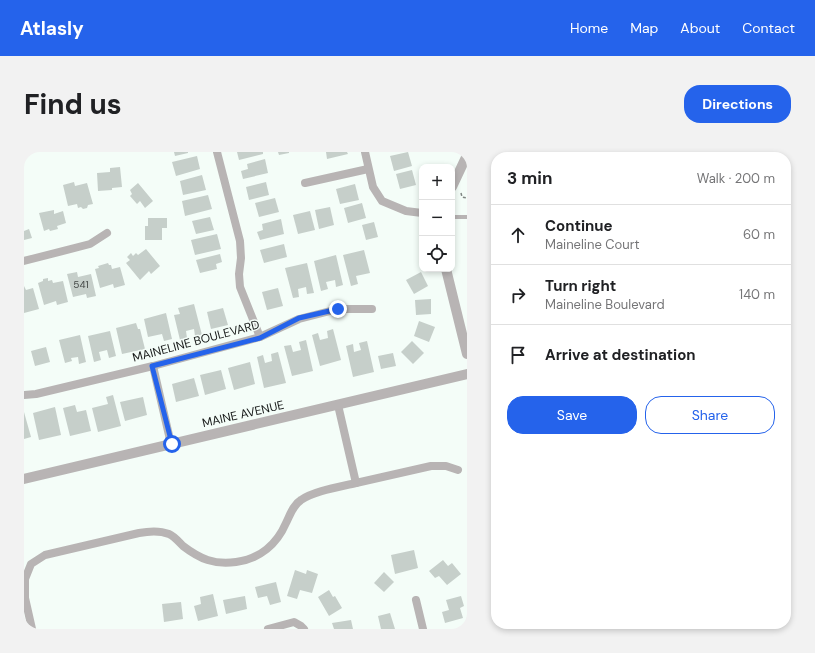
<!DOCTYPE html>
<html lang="en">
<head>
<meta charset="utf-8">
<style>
	body { margin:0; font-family:"DM Sans",sans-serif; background:#f2f2f2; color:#202124 }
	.controls { position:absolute; right:12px; top:12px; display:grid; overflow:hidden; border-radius:8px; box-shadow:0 2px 6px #0003 }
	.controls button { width:36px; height:36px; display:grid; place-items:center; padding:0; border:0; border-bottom:1px solid #e0e0e0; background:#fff; color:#202124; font:20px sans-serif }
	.stop { position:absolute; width:12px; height:12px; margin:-9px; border:3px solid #2563eb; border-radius:50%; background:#fff }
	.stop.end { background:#2563eb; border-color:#fff; box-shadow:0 1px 4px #0008 }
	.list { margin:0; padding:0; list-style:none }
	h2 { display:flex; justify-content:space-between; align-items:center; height:52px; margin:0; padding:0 16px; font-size:17px }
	h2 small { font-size:13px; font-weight:400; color:#757577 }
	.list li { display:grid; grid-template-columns:26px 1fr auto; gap:12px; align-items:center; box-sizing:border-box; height:60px; padding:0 16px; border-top:1px solid #e0e0e0 }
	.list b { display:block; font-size:15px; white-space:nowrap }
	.list p { margin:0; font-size:13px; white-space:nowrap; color:#757577 }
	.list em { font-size:13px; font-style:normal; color:#757577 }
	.actions { display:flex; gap:8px; padding:12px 16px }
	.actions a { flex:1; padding:9px 0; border:1px solid #2563eb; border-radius:16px; text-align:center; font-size:14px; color:#2563eb }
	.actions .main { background:#2563eb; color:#fff }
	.icon { flex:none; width:22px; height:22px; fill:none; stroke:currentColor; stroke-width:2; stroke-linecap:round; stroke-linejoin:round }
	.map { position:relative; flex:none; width:443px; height:477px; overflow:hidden; border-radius:16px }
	header { display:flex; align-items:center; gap:24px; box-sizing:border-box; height:56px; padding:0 20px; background:#2563eb; color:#fff }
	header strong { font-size:19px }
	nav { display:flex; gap:22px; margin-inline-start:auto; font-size:14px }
	.intro { display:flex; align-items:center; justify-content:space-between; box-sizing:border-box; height:96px; padding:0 24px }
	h1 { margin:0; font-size:28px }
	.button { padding:10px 18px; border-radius:16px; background:#2563eb; color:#fff; font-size:14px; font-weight:700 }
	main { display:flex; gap:24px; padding:0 24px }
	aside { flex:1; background:#fff; border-radius:16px; box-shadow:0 2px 6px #0003 }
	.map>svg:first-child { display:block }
</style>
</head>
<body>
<header>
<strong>Atlasly</strong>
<nav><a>Home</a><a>Map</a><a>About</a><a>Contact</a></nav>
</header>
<div class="intro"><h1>Find us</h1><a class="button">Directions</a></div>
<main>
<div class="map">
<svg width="443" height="477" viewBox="0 0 443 477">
	<rect width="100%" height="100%" fill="#f4fdf8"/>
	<g fill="#c6cfca">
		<polygon points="150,0 164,0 164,1 151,4"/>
		<polygon points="213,0 239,0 239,2 215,8"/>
		<polygon points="254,0 265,0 265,1 255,3"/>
		<polygon points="302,0 323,0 324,2 303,7"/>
		<polygon points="384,0 388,14 370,19 366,4"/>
		<polygon points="173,4 176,17 152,24 148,10"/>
		<polygon points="241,7 244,21 219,27 217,19 224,17 223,12"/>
		<polygon points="96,15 98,35 88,36 88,38 74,39 73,21 86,20 86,16"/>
		<polygon points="388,18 392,33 376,37 372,22"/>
		<polygon points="178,23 182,38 159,43 156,29"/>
		<polygon points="50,30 51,34 63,31 69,52 64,53 63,56 59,57 57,55 54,56 53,52 44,54 39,33"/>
		<polygon points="242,30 245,43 225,48 222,35"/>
		<polygon points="114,31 129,49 121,56 116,49 113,52 106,44 108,42 106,38"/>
		<polygon points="331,32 335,48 316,52 312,37"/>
		<polygon points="184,43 188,57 161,64 158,49"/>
		<polygon points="251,46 255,60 235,65 231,51"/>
		<polygon points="338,51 342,66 324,71 320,56"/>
		<polygon points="306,55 310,73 295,77 291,58"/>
		<polygon points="30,58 30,62 39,59 42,71 33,74 34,77 26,79 25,77 20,79 15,61"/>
		<polygon points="286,59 291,78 274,82 269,63"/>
		<polygon points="186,65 190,78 172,82 168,69"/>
		<polygon points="124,66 143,66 143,76 138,76 138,88 121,88 121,74 124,74"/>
		<polygon points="257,67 260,82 236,88 233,80 239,78 238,72"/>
		<polygon points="350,70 354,85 342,88 338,73"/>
		<polygon points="5,77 8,86 0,88 0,79"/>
		<polygon points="193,82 197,97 171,103 167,88"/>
		<polygon points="260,92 263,105 240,111 236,98"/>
		<polygon points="122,97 136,114 127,122 125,119 116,128 102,111 106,108 103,105 107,101 109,104 112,101 114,103"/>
		<polygon points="340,98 346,121 332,124 334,132 327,134 319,103"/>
		<polygon points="196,102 198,110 192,112 193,117 176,121 172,108"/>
		<polygon points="312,103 319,133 312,135 311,128 302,130 304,137 297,139 290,109"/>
		<polygon points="84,111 85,113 87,113 88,117 96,115 101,133 90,136 89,132 76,136 71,117 75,116 74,114"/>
		<polygon points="283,111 290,141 283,142 282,135 274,137 275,145 269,146 261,116"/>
		<polygon points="53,120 54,125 67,122 72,144 63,146 62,142 49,145 43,122"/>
		<polygon points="397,120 404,134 390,142 382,128"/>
		<polygon points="24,126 24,129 28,128 29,131 39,129 44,150 33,153 32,149 20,153 14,131 19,129 19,127"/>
		<polygon points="0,134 2,138 9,136 15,157 0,161"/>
		<polygon points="254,136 259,154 243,158 238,140"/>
		<polygon points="407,147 407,162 392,163 391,148"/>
		<polygon points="170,152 178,183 171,184 170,177 162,179 163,186 156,188 150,163 156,162 154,156"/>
		<polygon points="199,156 204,173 187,177 183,160"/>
		<polygon points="142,161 148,187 140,189 138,182 124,185 120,167"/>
		<polygon points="395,169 411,175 405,190 390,184"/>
		<polygon points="112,171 114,177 116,177 121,197 98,202 92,176"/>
		<polygon points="309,177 317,208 296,214 288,183 294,181 296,188 304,186 303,179"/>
		<polygon points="86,179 92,204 85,206 83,198 75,200 77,208 70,210 64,184"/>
		<polygon points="56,183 62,210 55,212 54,205 47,206 48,209 41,211 35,188"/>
		<polygon points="282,188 289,219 268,224 260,194 267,193 269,200 277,198 275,190"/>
		<polygon points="343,189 350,220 329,225 322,194 329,192 330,200 337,198 335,191"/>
		<polygon points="388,189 400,201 389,212 377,200"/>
		<polygon points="22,195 26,210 11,214 7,199"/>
		<polygon points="254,200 262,231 240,236 233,205 239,203 241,211 248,209 247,202"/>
		<polygon points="369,201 372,214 357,217 354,204"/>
		<polygon points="226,210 231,232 210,238 204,216"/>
		<polygon points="197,218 202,237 181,243 176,223"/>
		<polygon points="170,226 175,244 152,250 148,232"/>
		<polygon points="89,243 97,274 74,280 68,256 84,252 82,245"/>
		<polygon points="119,245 123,263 101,269 96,250"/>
		<polygon points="51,253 53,260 62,258 67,279 46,284 39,256"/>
		<polygon points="31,255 37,283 15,288 9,261"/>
		<polygon points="0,260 7,285 0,287"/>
		<polygon points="390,398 394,416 371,422 367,403"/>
		<polygon points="419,408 424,414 428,411 437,422 423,433 415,424 411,426 405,419"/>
		<polygon points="271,418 282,422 283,418 294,422 288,441 276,438 273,447 263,444"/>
		<polygon points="360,420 370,430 360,440 350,431"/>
		<polygon points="252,430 257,450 246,453 243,444 234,446 231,435"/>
		<polygon points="305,438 309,445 311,444 318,456 305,464 294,445"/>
		<polygon points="189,442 194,464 174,469 170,454 177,452 176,445"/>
		<polygon points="221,444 223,457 202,462 199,448"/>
		<polygon points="437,444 440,454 436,456 439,466 421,471 418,460 425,458 422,448"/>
		<polygon points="157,450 159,467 140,470 138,452"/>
		<polygon points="366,461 371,477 357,477 354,464"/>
		<polygon points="327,468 329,477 310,477 308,471"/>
		<polygon points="443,474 443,477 432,477"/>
	</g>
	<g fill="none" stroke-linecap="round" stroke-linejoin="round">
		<polyline stroke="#7f8582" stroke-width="1.5" stroke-dasharray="3 2" stroke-linecap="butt" points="437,41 438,45 443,46"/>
		<polyline stroke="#b8b4b4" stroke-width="4" points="428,65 443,65"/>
		<g stroke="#b8b4b4" stroke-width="8">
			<polyline points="193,0 216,89 217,106 215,122 216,135 236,185"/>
			<polyline points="341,0 349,35 358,49 382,59 398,61"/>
			<polyline points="281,31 344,17"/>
			<polyline points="0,109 66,92 83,81"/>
			<polyline points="129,214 147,292"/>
			<polyline points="0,243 12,242 129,214 236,185 275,167 314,157 348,157"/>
			<polyline points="314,253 332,331 407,314 422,314 434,318"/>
			<polyline points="392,448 399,477"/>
			<path d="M8,477L1,446V427L7,412L21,403L115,381C125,379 135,378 145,382C150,384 155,390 159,394C176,407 190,413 212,410C236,407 253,392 262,371C266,363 269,353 277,348C290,339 315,335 332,331"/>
			<polyline points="244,477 270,470 277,474 280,477"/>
		</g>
		<g stroke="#b8b4b4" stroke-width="10">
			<polyline points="428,35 443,3"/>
			<polyline points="422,117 443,202"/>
			<polyline points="0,327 443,222"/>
		</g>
	</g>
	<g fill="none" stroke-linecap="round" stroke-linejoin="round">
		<polyline stroke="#2563eb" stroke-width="5" points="148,292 128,214 236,186 275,166 314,157"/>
	</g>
	<g text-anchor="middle" stroke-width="3" stroke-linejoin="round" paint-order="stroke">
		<g font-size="10" fill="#424644">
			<text x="57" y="136">541</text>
		</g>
		<g font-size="12" fill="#161918" stroke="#f4fdf8">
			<text transform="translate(172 189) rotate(-15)" y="4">MAINELINE BOULEVARD</text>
			<text transform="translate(219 262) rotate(-13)" y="4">MAINE AVENUE</text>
		</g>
	</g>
</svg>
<div class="controls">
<button>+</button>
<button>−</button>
<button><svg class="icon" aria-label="locate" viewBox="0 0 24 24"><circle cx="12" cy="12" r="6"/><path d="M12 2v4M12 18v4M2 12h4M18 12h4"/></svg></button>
</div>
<div class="stop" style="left:148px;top:292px"></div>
<div class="stop end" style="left:314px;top:157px"></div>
</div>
<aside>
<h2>3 min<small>Walk · 200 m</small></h2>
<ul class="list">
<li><svg class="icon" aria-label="ahead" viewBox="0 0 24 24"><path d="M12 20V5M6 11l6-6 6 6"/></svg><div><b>Continue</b><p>Maineline Court</p></div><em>60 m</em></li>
<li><svg class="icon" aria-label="right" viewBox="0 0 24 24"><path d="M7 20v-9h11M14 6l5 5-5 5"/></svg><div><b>Turn right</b><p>Maineline Boulevard</p></div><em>140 m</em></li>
<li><svg class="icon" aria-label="arrive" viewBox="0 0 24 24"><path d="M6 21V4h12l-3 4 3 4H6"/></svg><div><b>Arrive at destination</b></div></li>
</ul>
<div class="actions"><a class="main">Save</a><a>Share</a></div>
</aside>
</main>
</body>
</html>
